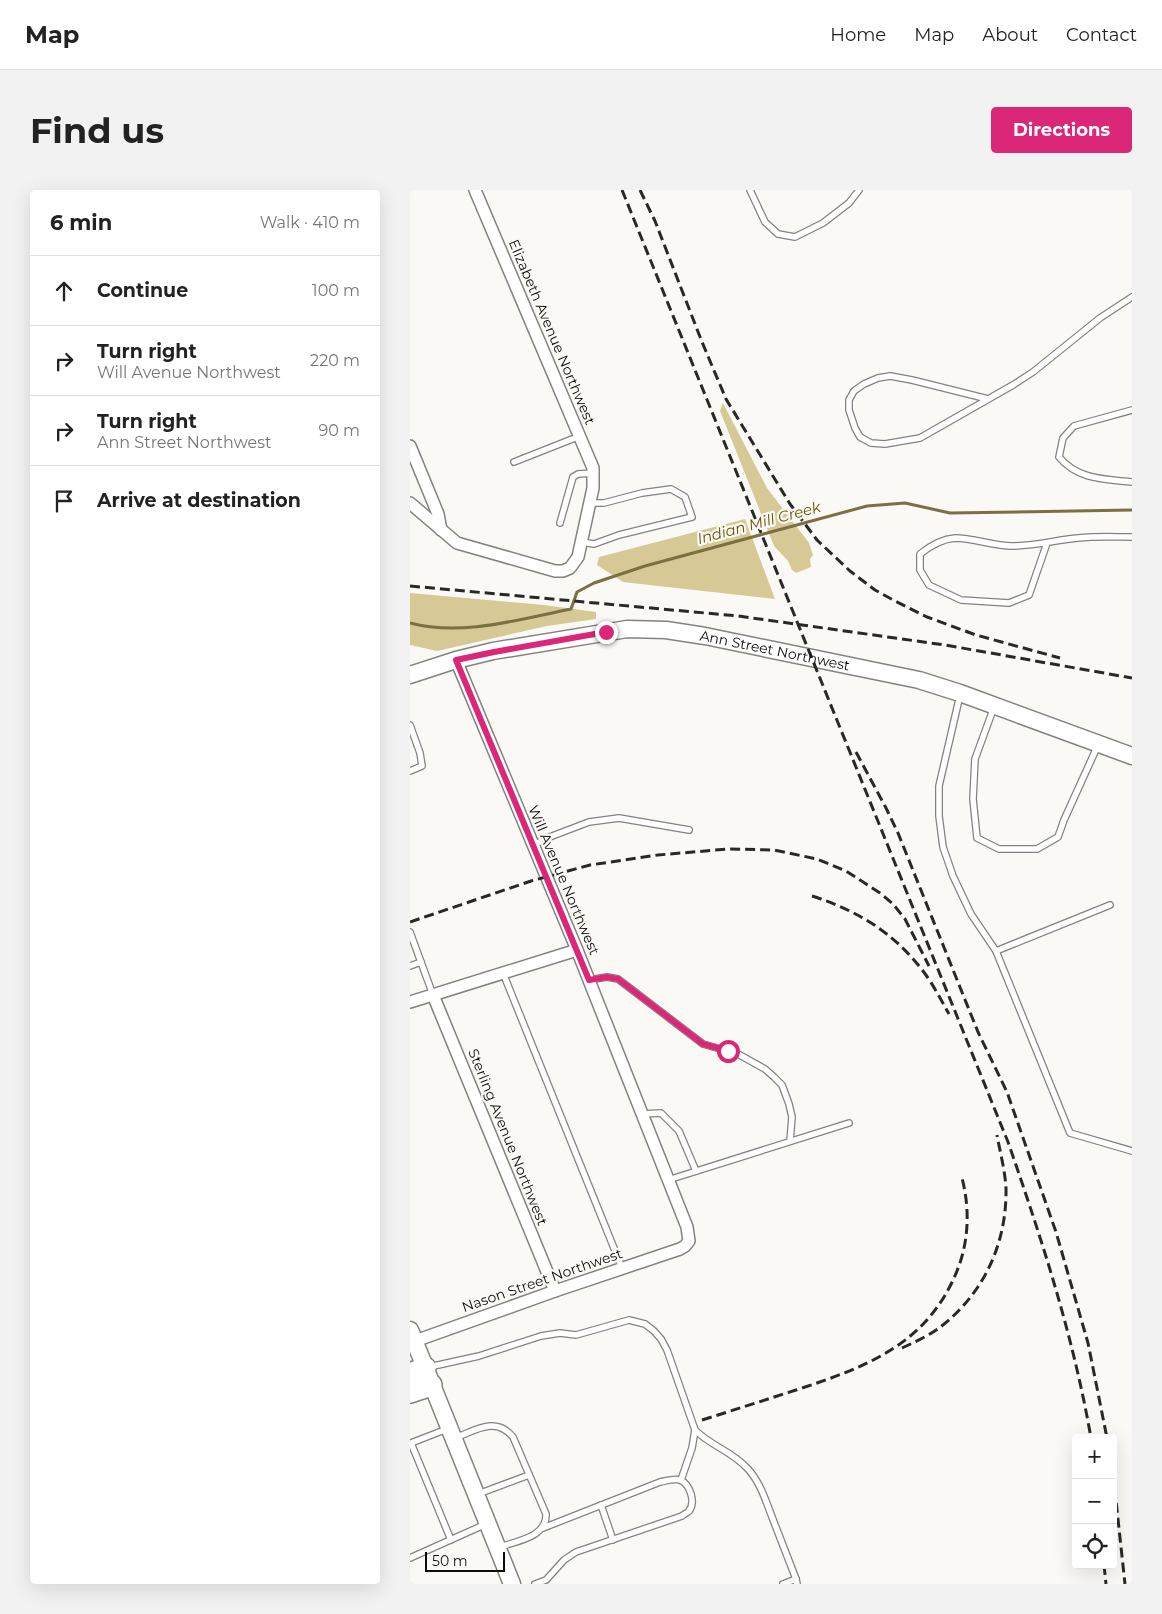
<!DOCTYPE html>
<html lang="en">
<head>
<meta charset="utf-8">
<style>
	body { margin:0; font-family:Montserrat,sans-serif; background:#f2f2f2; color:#222 }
	.controls { position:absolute; right:15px; bottom:15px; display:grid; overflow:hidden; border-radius:5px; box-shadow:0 5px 20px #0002 }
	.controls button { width:45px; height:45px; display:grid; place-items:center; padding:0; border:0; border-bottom:1px solid #e0e0e0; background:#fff; color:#222; font:25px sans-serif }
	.scale { position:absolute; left:15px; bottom:12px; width:80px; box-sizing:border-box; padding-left:5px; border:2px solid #0c0c0b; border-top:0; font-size:14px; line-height:18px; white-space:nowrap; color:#0c0c0b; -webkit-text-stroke:4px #faf9f5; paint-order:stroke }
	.stop { position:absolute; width:15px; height:15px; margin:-11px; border:4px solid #db2777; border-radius:50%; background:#fff }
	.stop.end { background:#db2777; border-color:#fff; box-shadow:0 1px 5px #0008 }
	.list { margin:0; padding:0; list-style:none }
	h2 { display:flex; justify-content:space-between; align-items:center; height:65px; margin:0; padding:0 20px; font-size:21px }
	h2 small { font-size:16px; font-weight:400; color:#767676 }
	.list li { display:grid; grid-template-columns:32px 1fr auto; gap:15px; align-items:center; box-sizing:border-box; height:70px; padding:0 20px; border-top:1px solid #e0e0e0 }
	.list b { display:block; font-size:19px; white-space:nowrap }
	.list p { margin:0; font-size:16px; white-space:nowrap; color:#767676 }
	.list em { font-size:16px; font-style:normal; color:#767676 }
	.icon { flex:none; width:28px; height:28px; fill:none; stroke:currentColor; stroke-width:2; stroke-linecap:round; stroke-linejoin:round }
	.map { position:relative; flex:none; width:722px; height:1394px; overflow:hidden; border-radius:5px }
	header { display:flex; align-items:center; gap:30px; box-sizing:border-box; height:70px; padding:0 25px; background:#fff; border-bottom:1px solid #e0e0e0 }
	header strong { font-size:24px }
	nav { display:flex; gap:28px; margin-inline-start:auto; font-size:18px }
	.intro { display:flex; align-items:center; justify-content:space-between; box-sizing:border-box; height:120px; padding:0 30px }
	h1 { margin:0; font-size:35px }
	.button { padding:12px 22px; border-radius:5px; background:#db2777; color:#fff; font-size:18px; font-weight:700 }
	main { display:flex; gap:30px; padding:0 30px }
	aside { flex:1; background:#fff; border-radius:5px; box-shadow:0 5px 20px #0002 }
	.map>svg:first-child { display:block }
</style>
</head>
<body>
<header>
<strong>Map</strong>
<nav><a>Home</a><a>Map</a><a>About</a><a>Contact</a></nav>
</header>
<div class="intro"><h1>Find us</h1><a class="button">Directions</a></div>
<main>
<aside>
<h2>6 min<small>Walk · 410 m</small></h2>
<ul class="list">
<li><svg class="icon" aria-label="ahead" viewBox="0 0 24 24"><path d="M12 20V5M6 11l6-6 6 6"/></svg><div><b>Continue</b></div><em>100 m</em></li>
<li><svg class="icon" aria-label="right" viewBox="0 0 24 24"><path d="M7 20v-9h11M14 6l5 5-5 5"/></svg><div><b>Turn right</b><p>Will Avenue Northwest</p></div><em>220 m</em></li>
<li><svg class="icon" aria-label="right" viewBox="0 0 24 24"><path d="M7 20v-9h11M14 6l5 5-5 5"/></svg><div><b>Turn right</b><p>Ann Street Northwest</p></div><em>90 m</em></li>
<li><svg class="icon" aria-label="arrive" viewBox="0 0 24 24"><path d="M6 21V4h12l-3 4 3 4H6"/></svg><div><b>Arrive at destination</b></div></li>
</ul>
</aside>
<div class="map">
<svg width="722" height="1394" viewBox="0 0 722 1394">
	<rect width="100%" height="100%" fill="#faf9f5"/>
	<g fill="#d7c995">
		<polygon points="313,213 357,298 399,353 403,365 400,369 401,377 386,383 382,380 378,371 364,356 310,221"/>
		<polygon points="335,329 365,409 213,392 187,375 189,367"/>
		<polygon points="0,403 134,415 186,422 186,429 137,436 27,461 0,455"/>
	</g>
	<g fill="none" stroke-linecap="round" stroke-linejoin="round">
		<path stroke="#7c6f42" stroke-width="3" d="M0,433C52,447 110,429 161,419L167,402L184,393L235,376L457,316L495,313L540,323L722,320"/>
		<defs>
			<g id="lane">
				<polyline points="340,0 355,32 368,44 385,47 413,33 439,13 449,0"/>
				<polyline points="578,209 502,190 480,186 468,188 454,194 444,201 439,210 439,220 445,238 450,247 461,253 475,254 510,248 603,195 623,182 690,128 722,107"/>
				<path d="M722,220L664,236L653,248L649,267C668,290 695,289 722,292"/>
				<polyline points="104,272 170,246"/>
				<polyline points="150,333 163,287 168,284 183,283"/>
				<polyline points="171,352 184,354 209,345 282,327 275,307 261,299 232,303 194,313 179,313"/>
				<path d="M637,353L619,405L599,413L551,410L519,395L510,380V364C520,356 531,349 545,348C564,348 583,356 602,356C625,356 646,350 668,348C686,346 704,347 722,347"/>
				<polyline points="550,505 529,596 529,626 533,657 543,686 561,724 586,761 660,943 722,961"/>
				<polyline points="584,517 565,569 563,609 567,648 589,659 627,659 648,647 654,630 688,555"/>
				<polyline points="0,535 10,563 12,576 0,581"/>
				<polyline points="124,655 137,648 179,632 209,628 279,640"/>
				<polyline points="0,742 23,805"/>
				<polyline points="586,761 700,715"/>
				<polyline points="0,776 11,772"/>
				<polyline points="93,783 212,1078"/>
				<polyline points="179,790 197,787 208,789 293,854 328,864 355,879 364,887 372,895 379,914 382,927 380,951"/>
				<polyline points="232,924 251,923 269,941 286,981"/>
				<polyline points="258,990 439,933"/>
				<polyline points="19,1177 69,1166 131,1146 150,1143 166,1145 219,1130 235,1134 244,1141 251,1149 257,1160 285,1240 282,1258 271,1290"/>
				<polyline points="37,1239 1,1253 41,1350"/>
				<path d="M285,1240C301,1256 323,1262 338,1279C350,1292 356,1311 362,1327C370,1348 378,1368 386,1389"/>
				<path d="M45,1248C66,1240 86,1226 103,1247L136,1324C137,1347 107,1351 90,1357"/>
				<polyline points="68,1304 119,1285"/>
				<polyline points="191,1315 203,1350"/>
				<polyline points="0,1368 76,1334"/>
				<path d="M125,1394L136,1390L154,1370L166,1362L272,1326C274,1324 277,1323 279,1321C286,1312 280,1294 270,1290C264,1288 256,1291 250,1292L133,1338"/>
				<polyline points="373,1394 386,1389 387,1394"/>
			</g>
			<g id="street">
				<polyline points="0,256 28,324 31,340"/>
				<polyline points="0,313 47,353 145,381 153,381 160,378 168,367 183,298 183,278 65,0"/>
				<polyline points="23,805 145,1101"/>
				<polyline points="0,812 167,760"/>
				<polyline points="5,1151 145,1101 270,1059 275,1056 279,1051 277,1037 167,760 46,470"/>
			</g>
			<g id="secondary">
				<path id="s1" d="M0,485L46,470L83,461L217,439L256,440L295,446L509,490L550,503L722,566"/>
				<polyline points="0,1140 102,1394"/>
			</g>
			<g id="highway">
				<polyline points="0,1184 15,1178"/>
				<polyline points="0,1202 21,1195"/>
			</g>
		</defs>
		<use href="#lane" stroke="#82827e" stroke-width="8"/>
		<use href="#street" stroke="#82827e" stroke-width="14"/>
		<use href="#secondary" stroke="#82827e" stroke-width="19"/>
		<use href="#highway" stroke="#82827e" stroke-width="24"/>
		<use href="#lane" stroke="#fff" stroke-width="5.5"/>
		<use href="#street" stroke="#fff" stroke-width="11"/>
		<use href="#secondary" stroke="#fff" stroke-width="16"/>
		<use href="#highway" stroke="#fff" stroke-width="21"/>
		<g stroke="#282827" stroke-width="3" stroke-dasharray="10 5" stroke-linecap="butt">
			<path d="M212,0L598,952C632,1050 663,1145 681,1248"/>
			<polyline points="230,0 245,31 292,152 316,209 380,314 407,350 440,381 465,400 485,411 517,427 566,445 650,468"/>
			<polyline points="0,396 328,426 535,455 722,488"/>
			<polyline points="446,562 476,618 488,643 568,842 597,902 646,1042 678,1153 697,1248"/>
			<path d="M402,706C448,721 483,742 513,781C523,794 531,810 539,824"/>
			<polyline points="0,732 121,691 180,675 248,665 318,659 364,660 407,669 436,681 470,703 483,714 495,729 519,776"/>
			<path d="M492,1158C505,1152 518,1146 529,1138C574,1104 597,1053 596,998C595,980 590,962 587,945"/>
			<path d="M292,1230C324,1220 355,1210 386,1200C456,1177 517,1155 547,1081C559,1051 560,1019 552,988"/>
			<polyline points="703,1283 715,1394"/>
			<polyline points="694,1375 696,1394"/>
		</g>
	</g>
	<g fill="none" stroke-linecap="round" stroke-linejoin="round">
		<polyline stroke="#db2777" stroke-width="6" points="196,442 84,462 46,470 179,790 197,787 208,789 293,854 318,861"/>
	</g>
	<g text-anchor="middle" stroke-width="4.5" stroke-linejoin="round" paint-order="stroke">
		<g font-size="14" fill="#0c0c0b" stroke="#faf9f5">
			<text transform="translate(142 142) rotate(67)" y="5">Elizabeth Avenue Northwest</text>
			<text dy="5" stroke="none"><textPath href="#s1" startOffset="372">Ann Street Northwest</textPath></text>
			<text transform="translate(154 690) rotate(67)" y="5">Will Avenue Northwest</text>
			<text transform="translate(98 947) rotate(68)" y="5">Sterling Avenue Northwest</text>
			<text transform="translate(132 1090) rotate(-19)" y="5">Nason Street Northwest</text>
		</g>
		<g font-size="15" font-style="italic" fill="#685501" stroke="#faf9f5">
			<text transform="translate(349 333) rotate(-15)" y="5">Indian Mill Creek</text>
		</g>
	</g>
</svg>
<div class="controls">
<button>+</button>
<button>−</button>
<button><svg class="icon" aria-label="locate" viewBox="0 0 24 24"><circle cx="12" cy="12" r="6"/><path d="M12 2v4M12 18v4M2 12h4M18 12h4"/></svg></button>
</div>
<div class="scale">50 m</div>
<div class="stop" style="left:318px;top:861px"></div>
<div class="stop end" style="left:196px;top:442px"></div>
</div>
</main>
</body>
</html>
